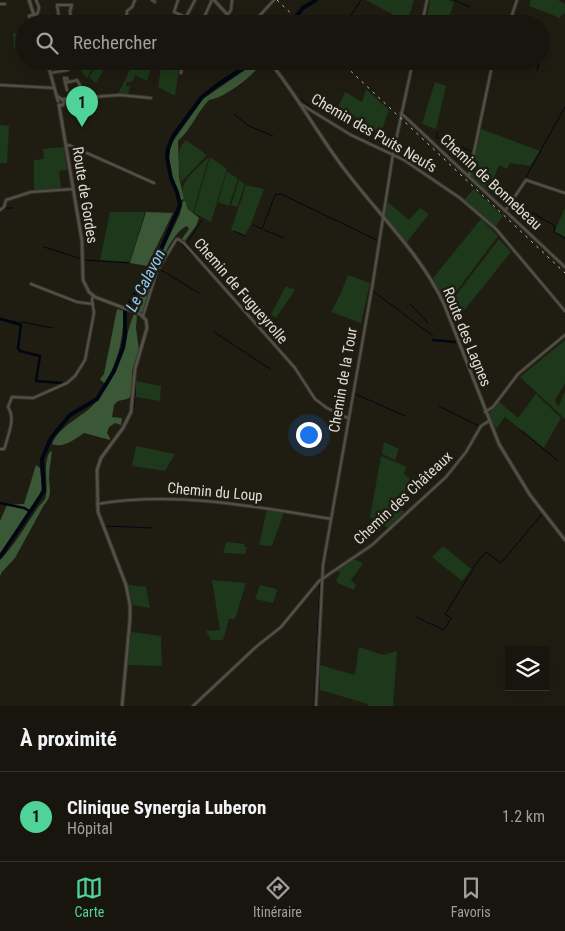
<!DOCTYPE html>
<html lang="fr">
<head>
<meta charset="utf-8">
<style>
	body { margin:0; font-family:"Roboto Condensed",sans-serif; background:#201e17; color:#f1f3f6 }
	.controls { position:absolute; right:15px; bottom:15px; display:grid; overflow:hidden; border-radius:0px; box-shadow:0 5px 20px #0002 }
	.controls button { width:45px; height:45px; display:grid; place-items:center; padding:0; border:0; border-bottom:1px solid #36342e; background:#17150e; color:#f1f3f6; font:25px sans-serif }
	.you { position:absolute; left:308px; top:434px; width:18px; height:18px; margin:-12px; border:4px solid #fff; border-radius:50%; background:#1a73e8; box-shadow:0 0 0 8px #1a73e833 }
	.badge { display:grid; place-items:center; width:32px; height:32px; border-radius:50%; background:#4fd399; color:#111; font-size:16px; font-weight:700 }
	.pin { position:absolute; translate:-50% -41px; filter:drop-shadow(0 1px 2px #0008) }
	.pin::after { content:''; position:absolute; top:26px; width:18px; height:15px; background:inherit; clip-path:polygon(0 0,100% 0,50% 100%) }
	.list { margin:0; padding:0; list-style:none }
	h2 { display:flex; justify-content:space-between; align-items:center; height:65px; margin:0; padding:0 20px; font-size:21px }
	h2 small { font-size:16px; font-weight:400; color:#9e9f9e }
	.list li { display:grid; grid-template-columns:32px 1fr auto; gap:15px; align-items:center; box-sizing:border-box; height:90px; padding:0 20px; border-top:1px solid #36342e }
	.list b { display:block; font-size:19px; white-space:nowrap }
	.list p { margin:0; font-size:16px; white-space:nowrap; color:#9e9f9e }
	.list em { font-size:16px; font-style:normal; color:#9e9f9e }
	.icon { flex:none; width:28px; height:28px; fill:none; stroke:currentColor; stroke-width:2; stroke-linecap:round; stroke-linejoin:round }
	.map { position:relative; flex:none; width:565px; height:706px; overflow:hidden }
	.search { position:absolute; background:#17150e; box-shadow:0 5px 20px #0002; left:15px; right:15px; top:15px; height:55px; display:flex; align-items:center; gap:12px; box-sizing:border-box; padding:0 18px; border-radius:28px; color:#9e9f9e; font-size:19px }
	.sheet { height:155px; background:#17150e }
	nav { display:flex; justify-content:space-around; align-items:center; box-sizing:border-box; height:70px; border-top:1px solid #36342e; background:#17150e; font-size:14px; color:#9e9f9e }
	nav a { display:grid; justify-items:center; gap:2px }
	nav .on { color:#4fd399 }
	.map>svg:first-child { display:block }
</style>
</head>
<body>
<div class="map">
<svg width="565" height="706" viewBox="0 0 565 706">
	<rect width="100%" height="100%" fill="#1f1c12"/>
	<g fill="#1d381a">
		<polygon points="366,0 414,0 407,22"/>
		<polygon points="430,0 448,0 454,3 449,17 444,16 442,24 426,24"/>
		<polygon points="531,0 558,0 565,4 565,14 563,13 560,18 529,6"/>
		<polygon points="24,32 24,47 14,48 13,33"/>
		<polygon points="73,61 97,61 87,78"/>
		<polygon points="99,61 109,61 96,83 89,77"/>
		<polygon points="134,61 153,61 147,81 135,75 133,81 126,83 126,86 130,86 128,94 118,94"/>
		<polygon points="162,61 173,61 180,63 175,96 158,87"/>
		<polygon points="435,82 446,86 436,129 422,124"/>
		<polygon points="366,89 389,110 380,135 358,125 360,119 338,108 345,92 362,102"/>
		<polygon points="0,125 9,126 7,163 0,163"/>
		<polygon points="481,129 540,151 530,166 510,163 507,169 499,165 488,192 470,177"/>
		<path d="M186,140L207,155L181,182C179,173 176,155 181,147C182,144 184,142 186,140Z"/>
		<polygon points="64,147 67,170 59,171 61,188 34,191 34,160 44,159 43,149"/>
		<path d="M209,157L193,213C168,189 192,173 209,157Z"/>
		<polygon points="210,157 227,169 211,222 194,213"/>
		<polygon points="227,171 238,179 229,206 218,202"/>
		<polygon points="239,180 245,184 237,207 231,205"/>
		<polygon points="246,185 264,189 251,224 245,235 231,230"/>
		<polygon points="474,189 503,216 495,228 464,200"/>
		<polygon points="388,202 409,220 420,208 429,214 406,243 385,216"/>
		<polygon points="565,208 565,237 554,232"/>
		<polygon points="110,212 145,212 130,262 100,260"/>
		<polygon points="481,219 498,236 447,304 433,278"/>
		<polygon points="499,239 511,252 454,323 447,307"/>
		<polygon points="348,275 370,283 361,323 331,312 340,295"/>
		<polygon points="286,286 295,290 276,318 271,314"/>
		<polygon points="565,340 565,383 555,400 558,407 565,392 565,419 520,377"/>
		<polygon points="136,381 161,386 160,401 136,397"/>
		<polygon points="536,394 561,418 544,448 505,417 496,429 489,414 498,401 518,418"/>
		<polygon points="384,442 399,449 395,460 382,454"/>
		<polygon points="136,446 175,454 165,471 132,466"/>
		<polygon points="381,456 407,467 404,473 406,476 410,478 398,508 405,512 388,528 370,517"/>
		<polygon points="267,509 284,512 272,546 259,545"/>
		<polygon points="226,542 245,544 244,547 247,547 245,554 223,553"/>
		<polygon points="443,546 471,569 462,581 432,557"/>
		<polygon points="354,559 362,563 362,565 351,580 356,585 354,590 338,583 336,580 340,573 338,571 330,575"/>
		<polygon points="212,580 246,583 235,619 229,619 223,640 211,640 206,631 220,630"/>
		<polygon points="128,585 146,587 150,608 133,605"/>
		<polygon points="260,585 276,589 277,591 273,603 255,599"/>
		<polygon points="131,632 161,636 162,666 128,665"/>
		<polygon points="359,647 383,655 397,651 393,706 368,706 368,704 320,690 320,665 355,675"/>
	</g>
	<g fill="#3a5736">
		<path d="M258,61H263C255,75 225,98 209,100C197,112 191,130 178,141L179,177L184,199L181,200L171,175L169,159L171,144L203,99Z"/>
		<path d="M183,201H185L188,209L199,218L196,226L184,242L181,240L189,229L187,226C167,234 152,287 146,307L143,313L134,310L180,214Z"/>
		<polygon points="146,212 173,213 147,266 130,263"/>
		<path d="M117,309L124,311C123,338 119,360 105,384L100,379L104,374Z"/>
		<path d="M134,314L137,316L136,328L139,350L132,371V396L127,399L118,401L114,405L112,417L122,418L121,425L115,423L109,427L107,433L110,438V440L84,433C75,439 63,449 52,444C60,423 86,417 98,399C109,385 118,369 123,351C127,339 128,327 134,314Z"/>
		<path d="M52,451C51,460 49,470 49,479C50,491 52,496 44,505L15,558L2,572L0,576V560C15,545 25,526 37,509C40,504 45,501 46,496C48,481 43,467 49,453Z"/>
		<polygon points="36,465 40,468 42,488 39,496 0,554 0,521 7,505 24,504"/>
	</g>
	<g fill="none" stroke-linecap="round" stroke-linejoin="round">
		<g stroke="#000713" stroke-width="1">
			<polyline points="454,0 470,7"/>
			<polyline points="427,7 428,0"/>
			<polyline points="349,24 351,15 361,0"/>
			<polyline points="537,70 540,61"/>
			<polyline points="408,87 415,61"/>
			<polyline points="301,99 319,114"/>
			<polyline points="403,110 411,121"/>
			<polyline points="234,114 249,126 273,136"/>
			<polyline points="438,132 436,137 471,151"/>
			<polyline points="526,177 565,107"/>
			<polyline points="513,202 555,226 554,232 565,238"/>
			<polyline points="0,211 5,208 13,208"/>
			<polyline points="202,220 187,243 205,264"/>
			<polyline points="253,225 262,229 275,195 281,194 381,242 382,228"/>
			<polyline points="264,230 284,238"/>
			<polyline points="234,231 245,236"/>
			<polyline points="44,247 85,260 129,263"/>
			<polyline points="170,251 178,241 199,262"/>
			<polyline points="161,270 199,293"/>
			<polyline points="373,291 433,336"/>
			<polyline points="410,304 428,323"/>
			<polyline points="0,318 20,323 22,322 53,328"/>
			<polyline points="214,332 270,369"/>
			<polyline points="353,393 405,416"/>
			<polyline points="439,406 479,426"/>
			<polyline points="125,427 134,406 136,372 142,351"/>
			<polyline points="522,431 558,461"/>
			<polyline points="463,458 482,427"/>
			<polyline points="166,498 177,499"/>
			<polyline points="173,500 229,504"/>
			<polyline points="99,502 129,499 162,498"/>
			<polyline points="104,526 153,528"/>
			<polyline points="115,552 125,579"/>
			<polyline points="416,617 444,630 451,618 445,614 474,568 473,567 486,552 501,563 542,514"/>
			<polyline points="128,655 131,625"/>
			<polyline points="314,706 320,584"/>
		</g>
		<g stroke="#000713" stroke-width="2.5">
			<polyline points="0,319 21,325 18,348 20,351 40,356 36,381 62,383"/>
			<polyline points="433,340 455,342"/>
			<polyline points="0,503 24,508 31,512"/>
		</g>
		<g stroke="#000713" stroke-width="4">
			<polyline points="290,24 303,8 316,0"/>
			<polyline points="0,557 44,491 42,459 51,438 70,415 97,399 114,371 123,348 125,336 125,312 128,306 159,254 180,205 177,192 171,178 167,157 168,149 173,136 202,97 216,86 254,61"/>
		</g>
		<defs>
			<g id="minor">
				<polyline points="152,0 155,2"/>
				<polyline points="178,0 174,12 186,17 195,0"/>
				<polyline points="0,4 5,4"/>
				<path d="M35,14L29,16L30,19C37,17 38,14 39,7L36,0"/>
				<polyline points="228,14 231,10 232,0"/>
				<polyline points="44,24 71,19 76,24"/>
				<polyline points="60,24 57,5 72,5 70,11 71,19"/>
				<polyline points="126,24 127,11 132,7 135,0"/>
				<polyline points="201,24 212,0"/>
				<polyline points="252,24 274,0"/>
				<polyline points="422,24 427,0"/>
				<polyline points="509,24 517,0"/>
				<polyline points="50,73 68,70"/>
				<polyline points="181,73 183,61"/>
				<polyline points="65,83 77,80 83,91 84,97"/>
				<polyline points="0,85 54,88"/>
				<polyline points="67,90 64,78 67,78 68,82"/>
				<polyline points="63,99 120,95 151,98"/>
				<polyline points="299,103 351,135 404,160 460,198 496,229 565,311"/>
				<polyline points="401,113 565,267"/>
				<polyline points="66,146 69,145 154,183"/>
				<polyline points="469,176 493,61"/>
				<polyline points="0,210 4,207 6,200 31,192 73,189"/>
				<polyline points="505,211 526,180 565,193"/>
				<polyline points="31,284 77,302 93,304"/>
				<polyline points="143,316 157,271 176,240 178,239 184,243 295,368 315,399 327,408 348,418"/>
				<polyline points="485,412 493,407 518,374 565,335"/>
				<path d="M0,449H4L5,447C8,434 16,419 8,407L12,397L33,398L67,383L75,376L85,360L94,313L92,300L93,296"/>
				<path d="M97,504C175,491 254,506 331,519"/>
				<polyline points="193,706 257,646 281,627 319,581 372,545 446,477 466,452 481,426 489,421"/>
				<polyline points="316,706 323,565 373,282 393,154 413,61"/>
			</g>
			<g id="tertiary">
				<polyline points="29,0 37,24"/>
				<polyline points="214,0 236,24"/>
				<polyline points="47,61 58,101"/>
				<path d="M269,61C297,95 318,135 345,170C378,214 421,254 444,304L499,444L530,495L565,540"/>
				<polyline points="57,96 64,101 63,105 59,105"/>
				<polyline points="59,105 82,241 83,280 89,292 95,297 140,314 146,320 147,328 135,369 131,412 123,428 101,458 97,470 98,512 126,585 130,605 130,619 122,706"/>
			</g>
		</defs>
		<use href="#minor" stroke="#383631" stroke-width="4"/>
		<use href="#tertiary" stroke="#383631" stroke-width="4.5"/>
		<use href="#minor" stroke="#545045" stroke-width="2"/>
		<use href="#tertiary" stroke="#545045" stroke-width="2.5"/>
		<g stroke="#c6c3bd" stroke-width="1" stroke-dasharray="2.5 5" stroke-linecap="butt">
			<polyline points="277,0 302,24"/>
			<polyline points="340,61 565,273"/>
		</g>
	</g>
	<g text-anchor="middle" stroke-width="5" stroke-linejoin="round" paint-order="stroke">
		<g font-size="15" fill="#dfdcd6" stroke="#1f1c12">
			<text transform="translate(374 133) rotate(30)" y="5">Chemin des Puits Neufs</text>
			<text transform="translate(491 182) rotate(43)" y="5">Chemin de Bonnebeau</text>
			<text transform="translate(85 195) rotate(81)" y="5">Route de Gordes</text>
			<text transform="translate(241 291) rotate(49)" y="5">Chemin de Fugueyrolle</text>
			<text transform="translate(467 337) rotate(68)" y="5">Route des Lagnes</text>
			<text transform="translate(343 380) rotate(-80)" y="5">Chemin de la Tour</text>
			<text transform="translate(215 492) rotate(5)" y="5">Chemin du Loup</text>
			<text transform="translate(403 498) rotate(-43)" y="5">Chemin des Châteaux</text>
		</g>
		<g font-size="16" font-style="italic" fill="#8dcffc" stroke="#1f1c12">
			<text transform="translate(145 280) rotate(-63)" y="6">Le Calavon</text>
		</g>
	</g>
</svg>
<div class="controls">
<button><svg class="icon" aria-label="layers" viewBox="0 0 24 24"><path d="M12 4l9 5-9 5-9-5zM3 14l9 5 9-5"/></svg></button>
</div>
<div class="you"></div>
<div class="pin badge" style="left:82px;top:127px">1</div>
<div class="search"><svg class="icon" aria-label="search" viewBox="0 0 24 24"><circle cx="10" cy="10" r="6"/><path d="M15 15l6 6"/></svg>Rechercher</div>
</div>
<section class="sheet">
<h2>À proximité<small></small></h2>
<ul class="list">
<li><span class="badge">1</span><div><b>Clinique Synergia Luberon</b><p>Hôpital</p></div><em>1.2 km</em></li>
</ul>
</section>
<nav>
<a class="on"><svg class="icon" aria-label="map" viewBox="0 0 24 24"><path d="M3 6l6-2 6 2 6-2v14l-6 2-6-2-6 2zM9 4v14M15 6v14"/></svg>Carte</a>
<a><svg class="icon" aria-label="directions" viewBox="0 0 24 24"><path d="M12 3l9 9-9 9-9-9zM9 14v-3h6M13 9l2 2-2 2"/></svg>Itinéraire</a>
<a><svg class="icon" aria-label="saved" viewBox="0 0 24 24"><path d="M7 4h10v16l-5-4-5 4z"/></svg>Favoris</a>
</nav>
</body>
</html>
